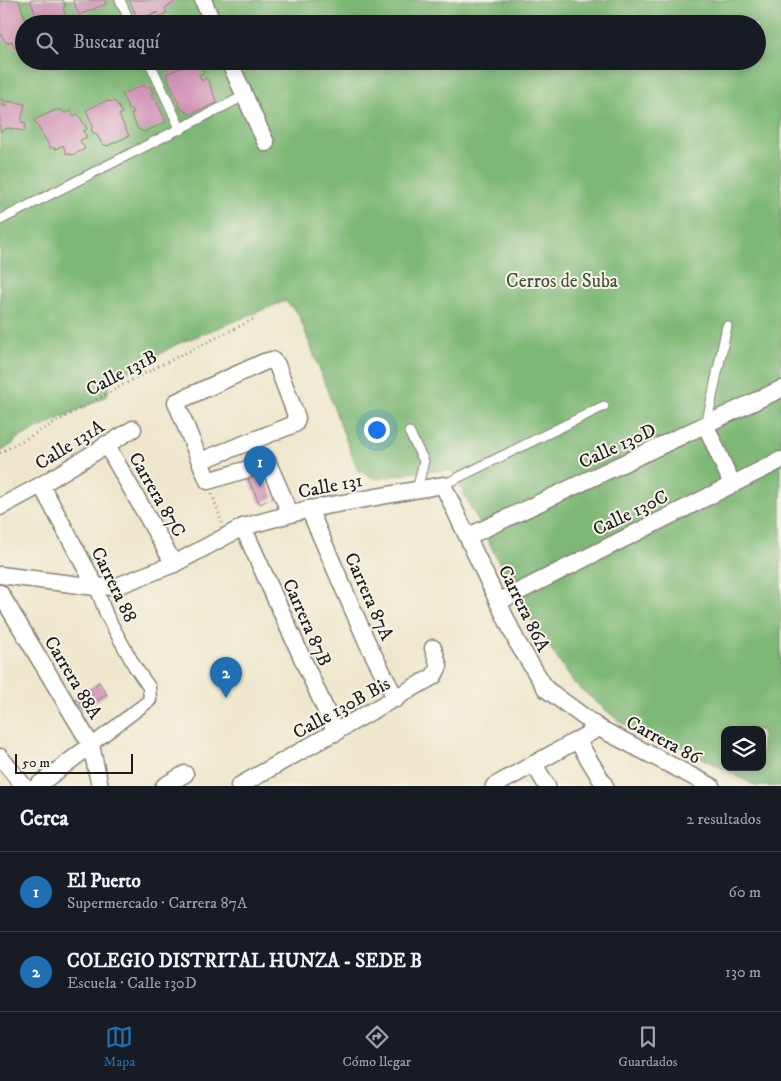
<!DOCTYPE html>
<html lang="es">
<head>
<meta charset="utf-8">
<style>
	body { margin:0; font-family:"IM FELL DW Pica",serif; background:#242831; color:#f1f3f6 }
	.controls { position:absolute; right:15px; bottom:15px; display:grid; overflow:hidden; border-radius:10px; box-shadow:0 2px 12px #0003 }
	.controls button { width:45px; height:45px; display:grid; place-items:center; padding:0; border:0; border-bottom:1px solid #363941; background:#171b24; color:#f1f3f6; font:25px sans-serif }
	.scale { position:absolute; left:15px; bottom:12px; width:118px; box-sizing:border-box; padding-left:5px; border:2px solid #1c1c1c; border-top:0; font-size:14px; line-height:18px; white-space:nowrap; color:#1c1c1c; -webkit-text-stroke:4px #f7f3e8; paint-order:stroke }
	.you { position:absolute; left:376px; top:429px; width:18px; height:18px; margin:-12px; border:4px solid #fff; border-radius:50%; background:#1a73e8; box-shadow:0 0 0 8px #1a73e833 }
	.badge { display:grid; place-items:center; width:32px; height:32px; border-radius:50%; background:#1f6fb2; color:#fff; font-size:16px; font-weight:700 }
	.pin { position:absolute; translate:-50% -41px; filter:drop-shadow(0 1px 2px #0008) }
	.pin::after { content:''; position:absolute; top:26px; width:18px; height:15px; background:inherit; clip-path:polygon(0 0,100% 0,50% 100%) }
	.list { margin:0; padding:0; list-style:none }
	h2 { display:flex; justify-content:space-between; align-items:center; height:65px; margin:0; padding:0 20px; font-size:21px }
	h2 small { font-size:16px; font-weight:400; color:#9ea1a6 }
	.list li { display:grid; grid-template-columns:32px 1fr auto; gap:15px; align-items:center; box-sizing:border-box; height:80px; padding:0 20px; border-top:1px solid #363941 }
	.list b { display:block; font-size:19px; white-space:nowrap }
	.list p { margin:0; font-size:16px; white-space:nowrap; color:#9ea1a6 }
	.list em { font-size:16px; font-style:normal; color:#9ea1a6 }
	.icon { flex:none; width:28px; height:28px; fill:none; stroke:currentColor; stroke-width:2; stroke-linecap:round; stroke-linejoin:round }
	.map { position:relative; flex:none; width:781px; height:786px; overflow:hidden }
	.search { position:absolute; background:#171b24; box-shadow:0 2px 12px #0003; left:15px; right:15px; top:15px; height:55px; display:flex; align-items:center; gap:12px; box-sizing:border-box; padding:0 18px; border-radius:28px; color:#9ea1a6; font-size:19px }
	.sheet { height:225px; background:#171b24 }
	nav { display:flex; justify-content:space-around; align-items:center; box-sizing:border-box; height:70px; border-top:1px solid #363941; background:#171b24; font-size:14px; color:#9ea1a6 }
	nav a { display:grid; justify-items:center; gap:2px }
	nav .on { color:#1f6fb2 }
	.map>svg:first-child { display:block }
</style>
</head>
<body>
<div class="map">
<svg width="781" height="786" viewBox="0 0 781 786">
	<rect width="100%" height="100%" fill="#f7f3e8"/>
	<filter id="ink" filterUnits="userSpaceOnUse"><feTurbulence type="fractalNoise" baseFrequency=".02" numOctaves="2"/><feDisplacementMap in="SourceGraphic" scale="10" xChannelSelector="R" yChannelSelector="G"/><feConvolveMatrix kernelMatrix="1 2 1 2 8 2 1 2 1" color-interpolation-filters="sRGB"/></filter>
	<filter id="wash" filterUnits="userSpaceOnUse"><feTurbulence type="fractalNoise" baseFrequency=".0096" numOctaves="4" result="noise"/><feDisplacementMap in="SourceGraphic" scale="20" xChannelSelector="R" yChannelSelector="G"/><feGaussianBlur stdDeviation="1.12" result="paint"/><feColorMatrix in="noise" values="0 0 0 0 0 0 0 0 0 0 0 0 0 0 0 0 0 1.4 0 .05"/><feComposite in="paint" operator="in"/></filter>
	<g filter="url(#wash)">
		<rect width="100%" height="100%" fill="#efe7cd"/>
		<path fill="#7eb876" stroke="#4d6a49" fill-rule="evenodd" d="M0,0H781V786H756L672,742L621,723L574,683L521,605L452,470L418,472L377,479L358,471L298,313L285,301L177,344L111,382L107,396L16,439L14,443L0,452ZM24,24H757V61H24ZM725,730H762V767H725Z"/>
		<g id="blocks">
			<g fill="#d193b6">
				<polygon points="6,0 19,0 27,24 24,24 24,36 17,38 20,47 15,49 12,41 6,43 0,33 0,2"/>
				<polygon points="30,0 63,0 66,6 63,8 68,21 62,24 39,24"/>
				<polygon points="73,0 105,0 106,4 79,15"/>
				<polygon points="129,0 173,0 174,3 165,8 167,13 140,24 139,20 159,12 138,19"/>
				<polygon points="84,61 103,61 103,62 86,65"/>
				<polygon points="198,64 204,72 199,75 202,81 206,78 209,82 217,103 190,114 181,109 166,74 187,65 193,67"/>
				<polygon points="144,85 146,88 150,86 153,93 151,95 157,102 166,122 144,132 138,129 131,114 134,112 132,109 129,110 122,94"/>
				<polygon points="0,99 5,100 3,106 7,107 8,101 25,104 21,122 26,123 24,131 8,128 0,132"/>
				<polygon points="106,101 116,102 122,113 119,115 129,136 107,146 102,144 96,133 93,133 91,129 93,126 86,110"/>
				<polygon points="56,110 62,110 64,113 71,111 74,116 78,114 87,129 83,131 87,137 80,140 85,149 72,155 66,153 63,145 56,149 50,147 34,120"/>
				<polygon points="261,470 274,497 260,504 247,477"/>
				<polygon points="99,682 107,694 83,710 75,699"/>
			</g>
		</g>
	</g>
	<g filter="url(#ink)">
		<use href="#blocks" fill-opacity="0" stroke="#868274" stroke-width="1"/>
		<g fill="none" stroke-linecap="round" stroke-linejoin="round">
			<defs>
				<g id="service">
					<polyline points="120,0 131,24"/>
					<polyline points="149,61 181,130"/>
					<polyline points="0,220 244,96"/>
					<polyline points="706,426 727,326"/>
					<polyline points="409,432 424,461 417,490"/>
					<polyline points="443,485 604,406"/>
				</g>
				<polyline id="pedestrian" points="91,745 150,700 149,687 135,667 107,616 96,587"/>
				<g id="minor">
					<polyline points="203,0 213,24"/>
					<polyline points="229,61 266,143"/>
					<polyline points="706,426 732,484"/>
					<polyline points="106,444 174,564"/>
					<polyline points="200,461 295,424 297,418 277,365 272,360 264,362 176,402 208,481 268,463 290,513"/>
					<polyline points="41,485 96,587"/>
					<polyline points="0,507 41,485 133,429"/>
					<polyline points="309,509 367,642 396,699"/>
					<polyline points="243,527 336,733"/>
					<polyline points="469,536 781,389"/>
					<polyline points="0,575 96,587 117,586 174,564 243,527 309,509 443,485 517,642 546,689 599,728 711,786"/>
					<polyline points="0,593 91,745 100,786"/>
					<polyline points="498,602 781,460"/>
					<polyline points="577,740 605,786"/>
					<polyline points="0,757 24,786"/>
					<polyline points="534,764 547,786"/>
					<polyline points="37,786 91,745"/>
					<polyline points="164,786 185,774"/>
					<polyline points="239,786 434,676 439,666 433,648"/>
					<polyline points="494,786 599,728"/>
				</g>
			</defs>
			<use href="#service" stroke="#868274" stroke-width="11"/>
			<use href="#pedestrian" stroke="#868274" stroke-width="15"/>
			<use href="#minor" stroke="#868274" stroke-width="19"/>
			<g stroke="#868274" stroke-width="3" stroke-dasharray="1 4" stroke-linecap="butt">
				<polyline points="0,453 139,376 256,318"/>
				<polyline points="212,494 222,523"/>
			</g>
			<use href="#service" stroke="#fff" stroke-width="9"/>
			<use href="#pedestrian" stroke="#fff" stroke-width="12"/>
			<use href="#minor" stroke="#fff" stroke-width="16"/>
		</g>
	</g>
	<g text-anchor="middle" stroke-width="4" stroke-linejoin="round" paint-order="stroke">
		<g font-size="19" fill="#43543d" stroke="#f7f3e8">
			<text x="562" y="287">Cerros de Suba</text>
		</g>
		<g font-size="19" fill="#1c1c1c" stroke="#f7f3e8">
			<text transform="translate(121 372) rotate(-28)" y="7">Calle 131B</text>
			<text transform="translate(69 444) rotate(-32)" y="7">Calle 131A</text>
			<text transform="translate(617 445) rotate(-25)" y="7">Calle 130D</text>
			<text transform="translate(330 485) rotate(-11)" y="7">Calle 131</text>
			<text transform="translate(158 494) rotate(60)" y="7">Carrera 87C</text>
			<text transform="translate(630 512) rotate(-26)" y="7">Calle 130C</text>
			<text transform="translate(115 584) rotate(64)" y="7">Carrera 88</text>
			<text transform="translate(370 596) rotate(66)" y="7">Carrera 87A</text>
			<text transform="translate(525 608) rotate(64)" y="7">Carrera 86A</text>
			<text transform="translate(308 622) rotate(66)" y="7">Carrera 87B</text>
			<text transform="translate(74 677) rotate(59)" y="7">Carrera 88A</text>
			<text transform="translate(341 707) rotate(-29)" y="7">Calle 130B Bis</text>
			<text transform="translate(664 739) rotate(28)" y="7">Carrera 86</text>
		</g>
	</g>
</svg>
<div class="controls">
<button><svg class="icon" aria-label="layers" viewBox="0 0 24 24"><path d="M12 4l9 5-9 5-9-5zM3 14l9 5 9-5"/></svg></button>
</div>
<div class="scale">50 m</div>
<div class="you"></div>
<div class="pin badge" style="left:260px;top:487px">1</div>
<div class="pin badge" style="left:226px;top:698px">2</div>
<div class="search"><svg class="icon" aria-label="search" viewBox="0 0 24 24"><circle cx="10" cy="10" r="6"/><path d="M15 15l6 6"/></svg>Buscar aquí</div>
</div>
<section class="sheet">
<h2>Cerca<small>2 resultados</small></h2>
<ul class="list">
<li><span class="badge">1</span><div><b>El Puerto</b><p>Supermercado · Carrera 87A</p></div><em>60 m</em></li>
<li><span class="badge">2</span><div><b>COLEGIO DISTRITAL HUNZA - SEDE B</b><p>Escuela · Calle 130D</p></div><em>130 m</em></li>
</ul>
</section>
<nav>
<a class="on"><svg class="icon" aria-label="map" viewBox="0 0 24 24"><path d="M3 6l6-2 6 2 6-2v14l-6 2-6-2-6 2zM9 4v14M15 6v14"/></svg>Mapa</a>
<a><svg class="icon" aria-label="directions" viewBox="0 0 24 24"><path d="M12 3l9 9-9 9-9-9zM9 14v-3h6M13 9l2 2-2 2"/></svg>Cómo llegar</a>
<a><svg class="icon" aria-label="saved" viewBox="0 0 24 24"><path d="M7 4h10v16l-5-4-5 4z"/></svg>Guardados</a>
</nav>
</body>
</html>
